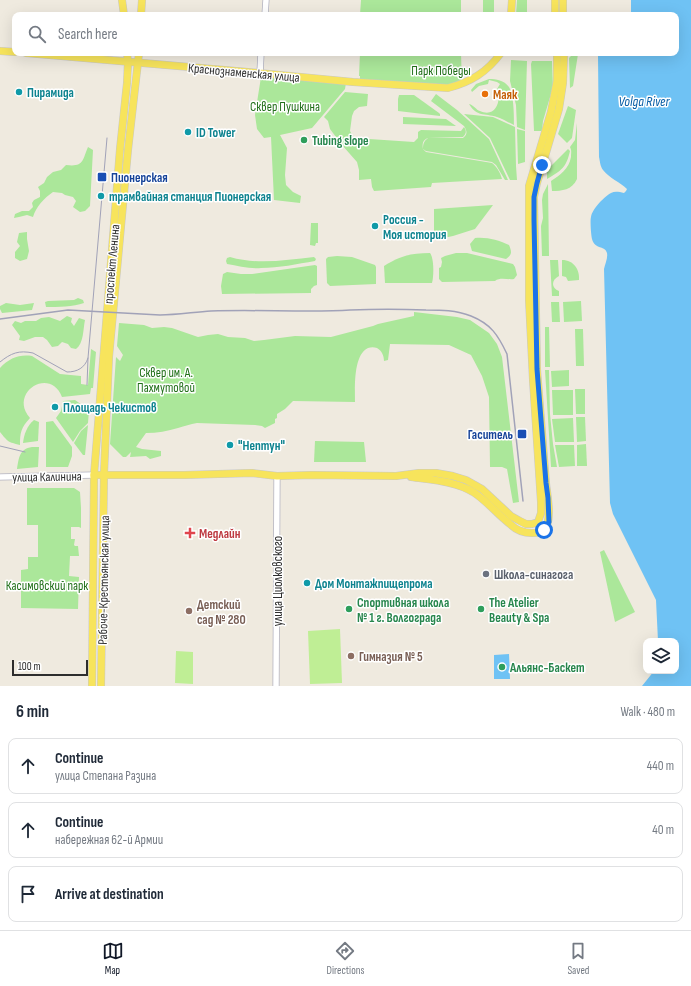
<!DOCTYPE html>
<html lang="en">
<head>
<meta charset="utf-8">
<style>
	body { margin:0; font-family:"Sofia Sans Condensed",sans-serif; background:#f6f6f7; color:#1f2937 }
	.controls { position:absolute; right:12px; bottom:12px; display:grid; overflow:hidden; border-radius:8px; box-shadow:0 4px 16px #0002 }
	.controls button { width:36px; height:36px; display:grid; place-items:center; padding:0; border:0; border-bottom:1px solid #e0e1e3; background:#fff; color:#1f2937; font:20px sans-serif }
	.scale { position:absolute; left:12px; bottom:10px; width:76px; box-sizing:border-box; padding-left:4px; border:2px solid #2d2d2d; border-top:0; font-size:11px; line-height:14px; white-space:nowrap; color:#2d2d2d; -webkit-text-stroke:3px #fff; paint-order:stroke }
	.stop { position:absolute; width:12px; height:12px; margin:-9px; border:3px solid #1a73e8; border-radius:50%; background:#fff }
	.stop.end { background:#1a73e8; border-color:#fff; box-shadow:0 1px 4px #0008 }
	.list { margin:0; padding:0; list-style:none }
	h2 { display:flex; justify-content:space-between; align-items:center; height:52px; margin:0; padding:0 16px; font-size:17px }
	h2 small { font-size:13px; font-weight:400; color:#747a83 }
	.list li { display:grid; grid-template-columns:26px 1fr auto; gap:12px; align-items:center; box-sizing:border-box; height:56px; margin:0 8px 8px; padding:0 8px; border:1px solid #e0e1e3; border-radius:8px }
	.list b { display:block; font-size:15px; white-space:nowrap }
	.list p { margin:0; font-size:13px; white-space:nowrap; color:#747a83 }
	.list em { font-size:13px; font-style:normal; color:#747a83 }
	.icon { flex:none; width:22px; height:22px; fill:none; stroke:currentColor; stroke-width:2; stroke-linecap:round; stroke-linejoin:round }
	.map { position:relative; flex:none; width:691px; height:686px; overflow:hidden }
	.search { position:absolute; background:#fff; box-shadow:0 4px 16px #0002; left:12px; right:12px; top:12px; height:44px; display:flex; align-items:center; gap:10px; box-sizing:border-box; padding:0 14px; border-radius:8px; color:#747a83; font-size:15px }
	.sheet { height:244px; background:#fff }
	nav { display:flex; justify-content:space-around; align-items:center; box-sizing:border-box; height:56px; border-top:1px solid #e0e1e3; background:#fff; font-size:11px; color:#747a83 }
	nav a { display:grid; justify-items:center; gap:2px }
	nav .on { color:#111827 }
	.map>svg:first-child { display:block }
</style>
</head>
<body>
<div class="map">
<svg width="691" height="686" viewBox="0 0 691 686">
	<rect width="100%" height="100%" fill="#efeadf"/>
	<g fill="#abe79a">
		<polygon points="361,0 461,0 461,15 360,15"/>
		<rect x="483" y="0" width="11" height="15"/>
		<polygon points="517,0 527,0 527,15 516,15"/>
		<polygon points="360,53 461,53 462,84 448,88 360,83 360,76 359,76"/>
		<polygon points="578,54 573,86 570,88 569,58 572,55"/>
		<polygon points="511,60 527,61 525,130 517,127 516,105 510,81"/>
		<polygon points="532,61 552,61 553,87 543,121 542,131 534,131 531,64"/>
		<polygon points="261,77 346,83 345,89 312,128 280,135 287,148 285,175 286,185 293,192 301,196 300,203 274,200 271,137 264,138 257,129 255,115"/>
		<path d="M489,79C496,79 504,80 509,87C514,95 514,116 514,125C509,123 503,119 497,117C484,113 477,117 469,104C474,105 476,110 480,111C495,118 502,102 497,89L500,84L497,82L489,80L488,84L479,86L472,92L471,90L476,84Z"/>
		<path d="M345,92L368,94L367,106L359,107L354,111L352,116L350,131L354,138L414,142L418,138V132L421,130L461,131L464,127C467,131 466,134 463,137L428,138C423,140 422,143 423,149L426,152L492,163C497,167 500,172 502,179L432,183L431,187L374,191L372,187L371,179L359,180V170L357,162L342,145L330,129L328,121L324,117Z"/>
		<path d="M436,94L457,110L489,139L508,180H505L496,165L492,162L426,151L423,149C423,144 424,141 428,138H463C468,134 467,131 464,126L431,101Z"/>
		<polygon points="399,95 414,95 439,113 440,114 440,116 398,111 398,99"/>
		<polygon points="568,106 576,110 572,138 567,143 558,134"/>
		<polygon points="464,114 493,117 515,127 516,166 517,180 510,180 490,138"/>
		<polygon points="403,117 446,119 456,126 403,124"/>
		<path d="M577,123V179C572,190 562,191 552,191L551,181C560,175 569,169 571,157C571,153 572,151 570,147L575,140Z"/>
		<polygon points="517,129 525,131 525,162 518,164"/>
		<path d="M88,147L93,150L90,206L85,211L80,212L73,207L76,201L73,197L65,195L62,193L53,192C44,198 36,207 33,217L27,215L19,217L14,218L15,214L22,211H29L33,207L32,203L34,200L40,197V191L38,187L44,183L47,177L53,172L61,170L66,165C84,167 82,161 88,147Z"/>
		<path d="M568,149L570,151C566,168 562,170 547,179V170Z"/>
		<polygon points="548,184 549,256 542,256 541,226 543,218 542,200 543,194"/>
		<polygon points="493,205 475,229 453,236 434,240 434,209"/>
		<polygon points="311,223 318,223 318,243 316,243 315,246 310,245"/>
		<polygon points="27,232 27,239 29,251 27,259 20,261 15,258 15,252 20,246 17,242 19,233"/>
		<path d="M475,238C488,237 498,240 509,245C512,252 512,255 506,259L472,251L470,244Z"/>
		<path d="M430,253C434,258 434,276 432,283H385L384,266C400,256 411,253 430,253Z"/>
		<path d="M456,253H467L513,264L515,267L517,275L514,279C508,280 500,277 495,281L442,282L439,279V268L441,267L442,262L441,258L445,256Z"/>
		<polygon points="337,256 352,257 375,265 376,267 376,284 330,286 327,283 326,259 328,257"/>
		<path d="M230,257C257,265 286,260 314,257L316,259L315,261C297,264 279,268 261,268C250,269 238,266 227,264L226,261L227,258Z"/>
		<path d="M550,260H558L559,276C551,280 551,288 559,291V296H552Z"/>
		<path d="M562,260C574,260 580,270 579,280L568,281L566,277L562,276Z"/>
		<polygon points="315,265 317,266 317,285 314,286 311,289 311,293 222,294 221,286 223,274 227,272 241,274 252,274"/>
		<path d="M78,298L83,300L84,303C73,307 58,307 46,307L45,302L48,301L74,300Z"/>
		<polygon points="581,301 582,321 564,322 563,302"/>
		<polygon points="551,302 559,302 560,322 552,322"/>
		<polygon points="6,303 20,305 34,303 32,310 2,313 0,309 0,306"/>
		<path d="M414,312L457,317L470,320L489,333L497,344L502,357L519,502L513,503L507,469L502,467H490L489,397L482,376L471,355L449,345L390,344L388,360L384,361C384,356 382,351 377,348C374,347 371,347 368,348C353,355 355,388 355,402L293,401L285,409L277,414V418L275,419V423L265,428L262,426L255,425L197,423C190,424 185,426 178,428C168,431 157,433 146,433L136,447L142,449L161,451V456L150,459L146,456L130,457L131,452L126,457H123L110,444L116,357L120,361L123,355L117,346L119,323L144,325L152,328L164,327L172,328L198,337L208,335L218,334L228,337L245,338L254,341L264,340L295,336L331,337L373,326L378,324L414,316Z"/>
		<path d="M67,316L72,318L71,322L74,326L79,318L85,320C83,329 84,343 76,349L71,348L68,344L62,342L58,346L52,347L47,340L43,337H35L24,341L19,340L20,336L12,325L15,321L21,323L25,321H36L41,318L49,317L60,321Z"/>
		<polygon points="545,327 549,327 550,367 545,367"/>
		<polygon points="575,329 583,329 584,366 576,366"/>
		<path d="M91,349L96,352L93,388H91L90,394L62,397C50,366 8,393 30,418C21,428 20,432 20,445C8,442 8,442 0,432V368C9,358 20,354 32,356L60,374L81,376V384L88,385Z"/>
		<polygon points="545,370 549,370 550,414 553,444 557,467 551,467"/>
		<polygon points="569,370 569,386 552,387 551,371"/>
		<polygon points="575,389 585,389 585,414 576,414"/>
		<polygon points="552,390 573,390 573,415 553,415"/>
		<polygon points="75,400 89,410 88,423 80,431 73,442 56,418 61,411 63,401"/>
		<polygon points="576,417 585,417 586,441 577,442"/>
		<polygon points="573,418 574,442 555,442 552,419"/>
		<path d="M34,420L39,422L38,441L23,443C24,434 27,426 34,420Z"/>
		<polygon points="53,421 72,447 72,456 68,467 46,467 46,422"/>
		<polygon points="88,425 85,455 83,455 74,443 81,431"/>
		<polygon points="315,441 364,442 366,462 314,462"/>
		<polygon points="586,444 587,466 577,466 577,445"/>
		<polygon points="555,445 574,445 575,466 559,467"/>
		<path d="M32,447H39L38,467L17,469C19,458 19,449 32,447Z"/>
		<polygon points="27,488 74,488 80,492 81,508 81,528 79,527 71,527 71,539 75,539 74,545 75,546 78,546 79,556 70,556 69,576 79,577 78,609 21,608 21,570 28,569 28,557 38,557 38,525 27,525"/>
		<polygon points="604,550 635,612 615,622 600,552"/>
	</g>
	<g fill="#bfee95">
		<polygon points="340,629 342,683 310,684 308,631"/>
		<polygon points="176,651 193,652 193,684 175,683"/>
	</g>
	<g fill="#6fc2f4">
		<path d="M631,0H691V686H642L654,671H676V641H658L656,600L613,514L610,503L604,269C605,264 608,258 607,253C605,245 595,250 592,239C591,234 590,221 591,217C592,209 604,197 611,193C615,191 619,192 624,193L626,191L627,189C620,182 609,178 603,170C600,166 600,161 599,157L598,56H632V53H676V15H631Z"/>
		<polygon points="509,654 510,679 494,679 494,655"/>
	</g>
	<g fill="none" stroke-linecap="round" stroke-linejoin="round">
		<defs>
			<g id="minor">
				<polyline points="265,15 266,0"/>
				<polyline points="260,73 261,53"/>
				<polyline points="0,477 94,475"/>
				<polyline points="276,686 277,476"/>
			</g>
			<g id="major">
				<polyline points="122,0 124,15"/>
				<polyline points="555,0 555,15"/>
				<polyline points="563,0 563,15"/>
				<polyline points="141,15 142,0"/>
				<polyline points="511,15 512,0"/>
				<polyline points="0,51 15,52"/>
				<path d="M26,53L248,72L353,82L448,88C471,82 487,72 501,53"/>
				<polyline points="94,475 184,475 252,473 277,476 312,475 396,476 419,473 436,473 453,476 466,480 482,489 511,516 520,521 526,524 532,524 538,522 541,513 541,502 533,380 529,300 529,186 551,112 557,81 557,53"/>
				<path d="M411,477C431,480 455,481 473,492C487,501 497,514 510,524C516,530 524,533 532,533C535,533 541,533 544,530C553,522 547,494 546,483L537,369L534,197L537,183L559,109L563,83L564,53"/>
				<polyline points="92,686 94,475 120,149 127,83 128,62 127,53"/>
				<polyline points="101,686 104,474 109,357 128,150 139,53"/>
			</g>
		</defs>
		<use href="#minor" stroke="#b3b3c1" stroke-width="7"/>
		<use href="#major" stroke="#c8c8c8" stroke-width="8"/>
		<use href="#minor" stroke="#fff" stroke-width="5.5"/>
		<use href="#major" stroke="#f7e45c" stroke-width="7"/>
		<g stroke="#a1a2b8" stroke-width="1">
			<path d="M0,362C11,353 19,350 33,353L67,372C77,372 85,368 88,358"/>
			<polyline points="87,385 88,358 107,138"/>
			<polyline points="0,446 25,452"/>
		</g>
		<path stroke="#a1a2b8" stroke-width="1.5" d="M0,319L68,310L160,315C177,315 194,312 211,311C243,310 276,311 308,311C322,311 336,311 350,310C375,309 401,309 426,310C441,310 456,310 471,316C491,324 498,335 507,354L523,501"/>
	</g>
	<g fill="none" stroke-linecap="round" stroke-linejoin="round">
		<polyline stroke="#1a73e8" stroke-width="5" points="542,165 537,183 534,197 534,220 537,369 546,483 548,498 549,522 544,530"/>
	</g>
	<g fill="#0f9aa8" stroke="#fff" stroke-width="1.5">
		<circle cx="19" cy="92" r="4"/>
		<circle cx="188" cy="132" r="4"/>
		<circle cx="101" cy="196" r="4"/>
		<circle cx="375" cy="226" r="4"/>
		<circle cx="55" cy="407" r="4"/>
		<circle cx="230" cy="445" r="4"/>
		<circle cx="307" cy="583" r="4"/>
	</g>
	<circle fill="#e8710a" stroke="#fff" stroke-width="1.5" cx="485" cy="94" r="4"/>
	<g fill="#2e9e5b" stroke="#fff" stroke-width="1.5">
		<circle cx="304" cy="140" r="4"/>
		<circle cx="349" cy="609" r="4"/>
		<circle cx="481" cy="609" r="4"/>
		<circle cx="502" cy="667" r="4"/>
	</g>
	<g fill="#1a4fb4" stroke="#fff" stroke-width="1.5">
		<rect x="97" y="172" width="10" height="10" rx="2"/>
		<rect x="517" y="429" width="10" height="10" rx="2"/>
	</g>
	<path fill="#e0444e" stroke="#fff" stroke-width="1.5" d="M188 527h4v4h4v4h-4v4h-4v-4h-4v-4h4z"/>
	<circle fill="#6b7280" stroke="#fff" stroke-width="1.5" cx="486" cy="574" r="4"/>
	<g fill="#8d6e63" stroke="#fff" stroke-width="1.5">
		<circle cx="189" cy="611" r="4"/>
		<circle cx="351" cy="656" r="4"/>
	</g>
	<g text-anchor="middle" stroke-width="3" stroke-linejoin="round" paint-order="stroke">
		<g font-size="13" fill="#206f18" stroke="#fff">
			<text x="441" y="75">Парк Победы</text>
			<text x="285" y="111">Сквер Пушкина</text>
			<text x="166" y="377">Сквер им. А.<tspan x="166" dy="15">Пахмутовой</tspan></text>
			<text x="47" y="590">Касимовский парк</text>
		</g>
		<g font-size="13" fill="#2d2d2d" stroke="#fff">
			<text transform="translate(244 72) rotate(5)" y="5">Краснознаменская улица</text>
			<text transform="translate(111 264) rotate(-85)" y="5">проспект Ленина</text>
			<text transform="translate(47 476) rotate(-1)" y="5">улица Калинина</text>
			<text transform="translate(103 580) rotate(-89)" y="5">Рабоче-Крестьянская улица</text>
			<text transform="translate(277 581) rotate(-90)" y="5">улица Циолковского</text>
		</g>
		<g font-size="13" font-weight="bold" fill="#0d838f" stroke="#fff" text-anchor="start">
			<text x="27" y="97">Пирамида</text>
			<text x="196" y="137">ID Tower</text>
			<text x="109" y="201">трамвайная станция Пионерская</text>
			<text x="383" y="224">Россия -<tspan x="383" dy="15">Моя история</tspan></text>
			<text x="63" y="412">Площадь Чекистов</text>
			<text x="238" y="450">"Нептун"</text>
			<text x="315" y="588">Дом Монтажпищепрома</text>
		</g>
		<g font-size="13" font-weight="bold" fill="#c56008" stroke="#fff" text-anchor="start">
			<text x="493" y="99">Маяк</text>
		</g>
		<g font-size="13" font-weight="bold" fill="#27864d" stroke="#fff" text-anchor="start">
			<text x="312" y="145">Tubing slope</text>
			<text x="357" y="607">Спортивная школа<tspan x="357" dy="15">№ 1 г. Волгограда</tspan></text>
			<text x="489" y="607">The Atelier<tspan x="489" dy="15">Beauty &amp; Spa</tspan></text>
			<text x="510" y="672">Альянс-Баскет</text>
		</g>
		<g font-size="13" font-weight="bold" fill="#164399" stroke="#fff" text-anchor="start">
			<text x="111" y="182">Пионерская</text>
			<text x="513" y="439" text-anchor="end">Гаситель</text>
		</g>
		<g font-size="13" font-weight="bold" fill="#be3a42" stroke="#fff" text-anchor="start">
			<text x="199" y="538">Медлайн</text>
		</g>
		<g font-size="13" font-weight="bold" fill="#5b616d" stroke="#fff" text-anchor="start">
			<text x="494" y="579">Школа-синагога</text>
		</g>
		<g font-size="13" font-weight="bold" fill="#785e54" stroke="#fff" text-anchor="start">
			<text x="197" y="609">Детский<tspan x="197" dy="15">сад № 280</tspan></text>
			<text x="359" y="661">Гимназия № 5</text>
		</g>
		<g font-size="14" font-style="italic" fill="#085ea6" stroke="#fff">
			<text x="644" y="106">Volga River</text>
		</g>
	</g>
</svg>
<div class="controls">
<button><svg class="icon" aria-label="layers" viewBox="0 0 24 24"><path d="M12 4l9 5-9 5-9-5zM3 14l9 5 9-5"/></svg></button>
</div>
<div class="scale">100 m</div>
<div class="stop" style="left:544px;top:530px"></div>
<div class="stop end" style="left:542px;top:165px"></div>
<div class="search"><svg class="icon" aria-label="search" viewBox="0 0 24 24"><circle cx="10" cy="10" r="6"/><path d="M15 15l6 6"/></svg>Search here</div>
</div>
<section class="sheet">
<h2>6 min<small>Walk · 480 m</small></h2>
<ul class="list">
<li><svg class="icon" aria-label="ahead" viewBox="0 0 24 24"><path d="M12 20V5M6 11l6-6 6 6"/></svg><div><b>Continue</b><p>улица Степана Разина</p></div><em>440 m</em></li>
<li><svg class="icon" aria-label="ahead" viewBox="0 0 24 24"><path d="M12 20V5M6 11l6-6 6 6"/></svg><div><b>Continue</b><p>набережная 62-й Армии</p></div><em>40 m</em></li>
<li><svg class="icon" aria-label="arrive" viewBox="0 0 24 24"><path d="M6 21V4h12l-3 4 3 4H6"/></svg><div><b>Arrive at destination</b></div></li>
</ul>
</section>
<nav>
<a class="on"><svg class="icon" aria-label="map" viewBox="0 0 24 24"><path d="M3 6l6-2 6 2 6-2v14l-6 2-6-2-6 2zM9 4v14M15 6v14"/></svg>Map</a>
<a><svg class="icon" aria-label="directions" viewBox="0 0 24 24"><path d="M12 3l9 9-9 9-9-9zM9 14v-3h6M13 9l2 2-2 2"/></svg>Directions</a>
<a><svg class="icon" aria-label="saved" viewBox="0 0 24 24"><path d="M7 4h10v16l-5-4-5 4z"/></svg>Saved</a>
</nav>
</body>
</html>
